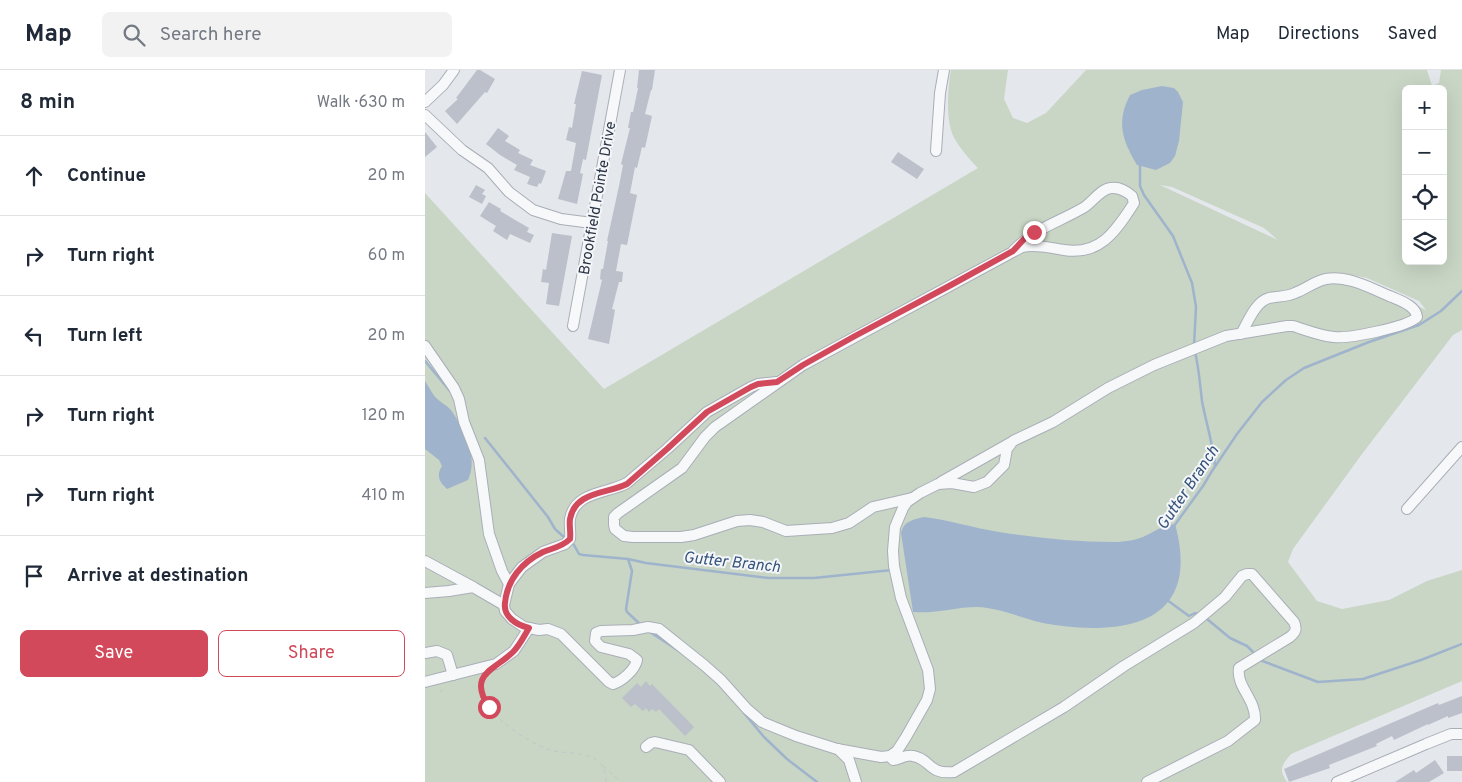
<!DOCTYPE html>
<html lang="en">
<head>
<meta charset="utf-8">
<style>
	body { margin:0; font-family:Overpass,sans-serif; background:#f2f2f3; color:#1f2937 }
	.controls { position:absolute; right:15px; top:15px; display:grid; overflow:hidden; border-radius:8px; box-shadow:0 5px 20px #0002 }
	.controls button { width:45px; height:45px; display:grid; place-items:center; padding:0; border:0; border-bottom:1px solid #e0e1e3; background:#fff; color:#1f2937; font:25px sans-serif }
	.stop { position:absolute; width:15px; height:15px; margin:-11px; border:4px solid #d1495b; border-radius:50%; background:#fff }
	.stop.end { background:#d1495b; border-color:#fff; box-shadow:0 1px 5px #0008 }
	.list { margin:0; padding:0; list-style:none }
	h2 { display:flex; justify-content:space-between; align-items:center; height:65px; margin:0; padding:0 20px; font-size:21px }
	h2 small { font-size:16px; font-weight:400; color:#747a83 }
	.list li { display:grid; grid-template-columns:32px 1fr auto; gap:15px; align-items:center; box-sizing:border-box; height:80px; padding:0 20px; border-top:1px solid #e0e1e3 }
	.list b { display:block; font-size:19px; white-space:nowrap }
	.list em { font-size:16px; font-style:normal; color:#747a83 }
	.actions { display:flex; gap:10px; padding:15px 20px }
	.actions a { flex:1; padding:11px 0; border:1px solid #d1495b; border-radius:8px; text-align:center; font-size:18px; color:#d1495b }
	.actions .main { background:#d1495b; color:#fff }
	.icon { flex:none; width:28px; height:28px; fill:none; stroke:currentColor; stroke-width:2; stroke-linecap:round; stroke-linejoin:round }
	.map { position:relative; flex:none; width:1037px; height:712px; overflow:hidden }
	header { display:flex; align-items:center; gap:30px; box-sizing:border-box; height:70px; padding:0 25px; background:#fff; border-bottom:1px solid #e0e1e3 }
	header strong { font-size:24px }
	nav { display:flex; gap:28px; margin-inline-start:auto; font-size:18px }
	.search { width:350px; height:45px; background:#f2f2f3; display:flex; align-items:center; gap:12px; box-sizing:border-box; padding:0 18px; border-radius:8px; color:#747a83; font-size:19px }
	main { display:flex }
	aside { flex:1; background:#fff }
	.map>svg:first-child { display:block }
</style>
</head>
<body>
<header>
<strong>Map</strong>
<div class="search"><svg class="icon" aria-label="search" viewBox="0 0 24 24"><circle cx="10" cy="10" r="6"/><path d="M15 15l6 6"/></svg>Search here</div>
<nav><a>Map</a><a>Directions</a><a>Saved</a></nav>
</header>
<main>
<aside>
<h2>8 min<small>Walk · 630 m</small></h2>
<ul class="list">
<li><svg class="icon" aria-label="ahead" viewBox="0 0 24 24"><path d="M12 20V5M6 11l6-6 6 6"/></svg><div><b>Continue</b></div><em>20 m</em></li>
<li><svg class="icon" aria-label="right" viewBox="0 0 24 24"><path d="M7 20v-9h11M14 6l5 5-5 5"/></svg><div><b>Turn right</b></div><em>60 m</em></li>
<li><svg class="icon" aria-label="left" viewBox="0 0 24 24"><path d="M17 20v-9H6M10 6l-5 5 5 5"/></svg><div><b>Turn left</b></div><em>20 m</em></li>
<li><svg class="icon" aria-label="right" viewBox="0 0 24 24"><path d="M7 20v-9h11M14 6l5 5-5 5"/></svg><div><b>Turn right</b></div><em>120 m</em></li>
<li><svg class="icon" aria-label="right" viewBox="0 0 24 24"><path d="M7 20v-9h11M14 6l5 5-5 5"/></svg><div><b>Turn right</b></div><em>410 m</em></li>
<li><svg class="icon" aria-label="arrive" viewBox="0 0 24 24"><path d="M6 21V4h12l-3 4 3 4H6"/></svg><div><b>Arrive at destination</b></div></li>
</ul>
<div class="actions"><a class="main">Save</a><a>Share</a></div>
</aside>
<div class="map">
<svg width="1037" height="712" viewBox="0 0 1037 712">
	<rect width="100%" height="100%" fill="#e4e7ec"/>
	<path fill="#c9d6c5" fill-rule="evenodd" d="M526,0H583L579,29L588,48L602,53L621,43L661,0H1002L1007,16L1014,13L1016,0H1037V260L1028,265L937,384L868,479L863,492L892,531L917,539L964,530L1002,511L1037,500V611L866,684C857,695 853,699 862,712H0V123L179,319L553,98C545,90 529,72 526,60C521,43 523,17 526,0ZM981,19H1018V191H981ZM735,115L747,117L839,158L853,170ZM927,205L942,208L994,231L1001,240Z"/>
	<g fill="#9fb4cc">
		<path d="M737,16L749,18L753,22L758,32L754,71L750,86L745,93L731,100L712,95C697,70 691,52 705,25L717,20Z"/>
		<path d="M0,311C3,315 5,320 8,324C12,331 21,334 26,340C39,359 54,388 43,410L22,419C14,412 11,405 17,396L14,390L0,379Z"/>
		<path d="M499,447C524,450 549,458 574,462C611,468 651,472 689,472C699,472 713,470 722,465C732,460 739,455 750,454C776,549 708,566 630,555C604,552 579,538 552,537C531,537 510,544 488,542L476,463C479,451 487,450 499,447Z"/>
	</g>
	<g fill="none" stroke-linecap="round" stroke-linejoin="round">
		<g stroke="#9fb4cc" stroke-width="2.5">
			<polyline points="715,92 715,116 719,125 748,166 767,213 771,237 769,276"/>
			<path d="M770,282C774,298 775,315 777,331C781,353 788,373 790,396"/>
			<polyline points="0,291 25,321"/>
			<polyline points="60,368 123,447 130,459 140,468"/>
			<polyline points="749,456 778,416 787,401 812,364 837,332 861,310 879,298 944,272 994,255 1016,241 1037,221"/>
			<polyline points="149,475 154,484 158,485 203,489 221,493 344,508 389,508 467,500"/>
			<polyline points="203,489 207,501 201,539 202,542 216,555"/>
			<polyline points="742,530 764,546 770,543 774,545"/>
			<polyline points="782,549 805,568 822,576 831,585"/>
			<polyline points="225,562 254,581"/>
			<polyline points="835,590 893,612 938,609 996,590 1037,574"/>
			<polyline points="319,643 339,667 362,689 392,712"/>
		</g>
	</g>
	<g fill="#bbc0ca">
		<polygon points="52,0 55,0 70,9 62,23 60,22 32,54 20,41 33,29 31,28"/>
		<polygon points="214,0 230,0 227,20 226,20 220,44 227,46 220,78 217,77 212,98 210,97 205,123 212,125 202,175 196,174 191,201 198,202 197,212 194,212 187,239 190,240 184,274 163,269 177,210 175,209 176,199 178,199 183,171 182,171 194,116 198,95 196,94 205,58 203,58 206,42 208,42 213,18 212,18"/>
		<polygon points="157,1 177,5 161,90 158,89 155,103 158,104 152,134 133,129 141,101 146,101 151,73 141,70 144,57 147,58 151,34 149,34"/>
		<polygon points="73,58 84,66 80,71 95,80 93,83 108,90 105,95 121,101 116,114 114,113 112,117 102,114 105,107 89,100 92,95 75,85 61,74"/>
		<polygon points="0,62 12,77 0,87"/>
		<polygon points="473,82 499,99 492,109 466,92"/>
		<polygon points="51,115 60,120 57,124 61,126 57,134 44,127"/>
		<polygon points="64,132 76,139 75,141 104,158 102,162 109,165 105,173 85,164 82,170 68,161 71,156 55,146"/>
		<polygon points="127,163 147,166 134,236 121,234 124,213 116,212 118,199 121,200"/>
		<polygon points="221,611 225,616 227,614 269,657 260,666 234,639 231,642 227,639 224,642 221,638 218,641 210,634 206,637 197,628 212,613 216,617"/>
		<polygon points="1037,626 1037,643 1023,648 1023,646 1003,655 1003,654 969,670 967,666 951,674 952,676 904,695 905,698 864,712 859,699 1013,633 1014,635"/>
		<rect x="1022" y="686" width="15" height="15"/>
		<polygon points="1010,690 1019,703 1004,712 970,712 989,700 991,703"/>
	</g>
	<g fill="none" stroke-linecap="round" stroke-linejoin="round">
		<defs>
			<g id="minor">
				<polyline points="0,32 18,15 29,0"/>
				<polyline points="0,45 37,80 63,98 84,122 108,140 136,149 167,153"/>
				<polyline points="511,81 515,23 519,0"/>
				<polyline points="148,256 195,0"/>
				<polyline points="0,276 29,318 34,329 39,352 54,390 64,464 77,501 84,514"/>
				<path d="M352,312L333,314L326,317L282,342L242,379L202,413C182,424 150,421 145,449C144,456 146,462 145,469L140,474L118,482L97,497L84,514L79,535L80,541L87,549L99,557L114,560L123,559L136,564L184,612L188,614C197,611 210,600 212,590L204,584L176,577L170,571L171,563L176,561L208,560L223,557L234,559L279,595L296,610L322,639L337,652L371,666L412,679L456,687L465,686L472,681L481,667L502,630L505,619L503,600L476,528L469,496L468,481L470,457L478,438L482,432L495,423L513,414L527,413L549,417L562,412L579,395L582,379L588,371L628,352L683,318L729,295L801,266L862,256H868C881,260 895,266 909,267C923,269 983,257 992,247C991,236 976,231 967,227C947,219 923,205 901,209C890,211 881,219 870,223C862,227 853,226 844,228C830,232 823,252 816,264"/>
				<polyline points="516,412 585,373"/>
				<path d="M487,428L448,437L424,453L407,458L361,461L338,452L325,450L312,451L269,465L256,467H208L199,466L190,459L189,455V447L193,443L257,398L280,367L290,357L378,295L597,177C612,174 625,178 639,180C676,186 692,159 709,133L707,126C701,121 695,117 686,118C675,119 667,133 658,138C630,154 612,157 588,181"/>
				<polyline points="982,439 1037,377"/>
				<polyline points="0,491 48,517"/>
				<polyline points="0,523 24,521 48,517 79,535"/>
				<polyline points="0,583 12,581 22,585 28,605"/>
				<polyline points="0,612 71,594 89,581 104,558"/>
				<polyline points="221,677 226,673 230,672 264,680 295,712"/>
				<polyline points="413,679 424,690 431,712"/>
				<path d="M465,686L468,690C475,689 482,684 488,686C506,689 503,705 529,702L639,637L699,596L769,553L800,527L817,506L822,504H827L869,552C872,559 871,562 865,567L814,598C811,617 831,629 830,650L803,671L722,712"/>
				<polyline points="912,712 1001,674 1026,664 1037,664"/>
			</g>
		</defs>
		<use href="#minor" stroke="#a9aeb7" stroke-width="12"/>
		<g stroke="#c2c5cb" stroke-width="1" stroke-dasharray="4 4" stroke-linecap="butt">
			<path d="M59,607C44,637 102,672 125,680C139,684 156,681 170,689C179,695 181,702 181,712"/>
			<polyline points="15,623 18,618"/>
			<polyline points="178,696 196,712"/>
		</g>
		<use href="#minor" stroke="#f7f8fa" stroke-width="10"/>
	</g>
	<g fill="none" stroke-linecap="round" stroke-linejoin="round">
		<path stroke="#d1495b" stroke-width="6" d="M64,637C42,604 70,600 88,582C95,575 99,566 104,558C92,555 78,547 80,533C82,510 97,492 118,482C128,478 137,477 145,469C146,462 144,456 145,449C150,421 182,424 202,414L242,379L282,342L326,317L333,314L352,312L378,295L430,266L526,215L588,181L600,168L609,162"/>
	</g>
	<g text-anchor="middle" stroke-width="4" stroke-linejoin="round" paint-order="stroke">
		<g font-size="15" fill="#2b3445" stroke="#f4f6f9">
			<text transform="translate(172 128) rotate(-80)" y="5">Brookfield Pointe Drive</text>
		</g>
		<g font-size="16" font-style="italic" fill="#34527a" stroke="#f4f6f9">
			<text transform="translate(762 417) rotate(-56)" y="6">Gutter Branch</text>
			<text transform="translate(307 491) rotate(6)" y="6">Gutter Branch</text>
		</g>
	</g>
</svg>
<div class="controls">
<button>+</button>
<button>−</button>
<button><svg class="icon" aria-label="locate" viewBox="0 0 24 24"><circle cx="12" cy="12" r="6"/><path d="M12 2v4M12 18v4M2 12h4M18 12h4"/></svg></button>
<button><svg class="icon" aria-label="layers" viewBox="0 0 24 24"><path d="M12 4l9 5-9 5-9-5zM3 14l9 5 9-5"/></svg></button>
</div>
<div class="stop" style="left:64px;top:637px"></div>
<div class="stop end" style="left:609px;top:162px"></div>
</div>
</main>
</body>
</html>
